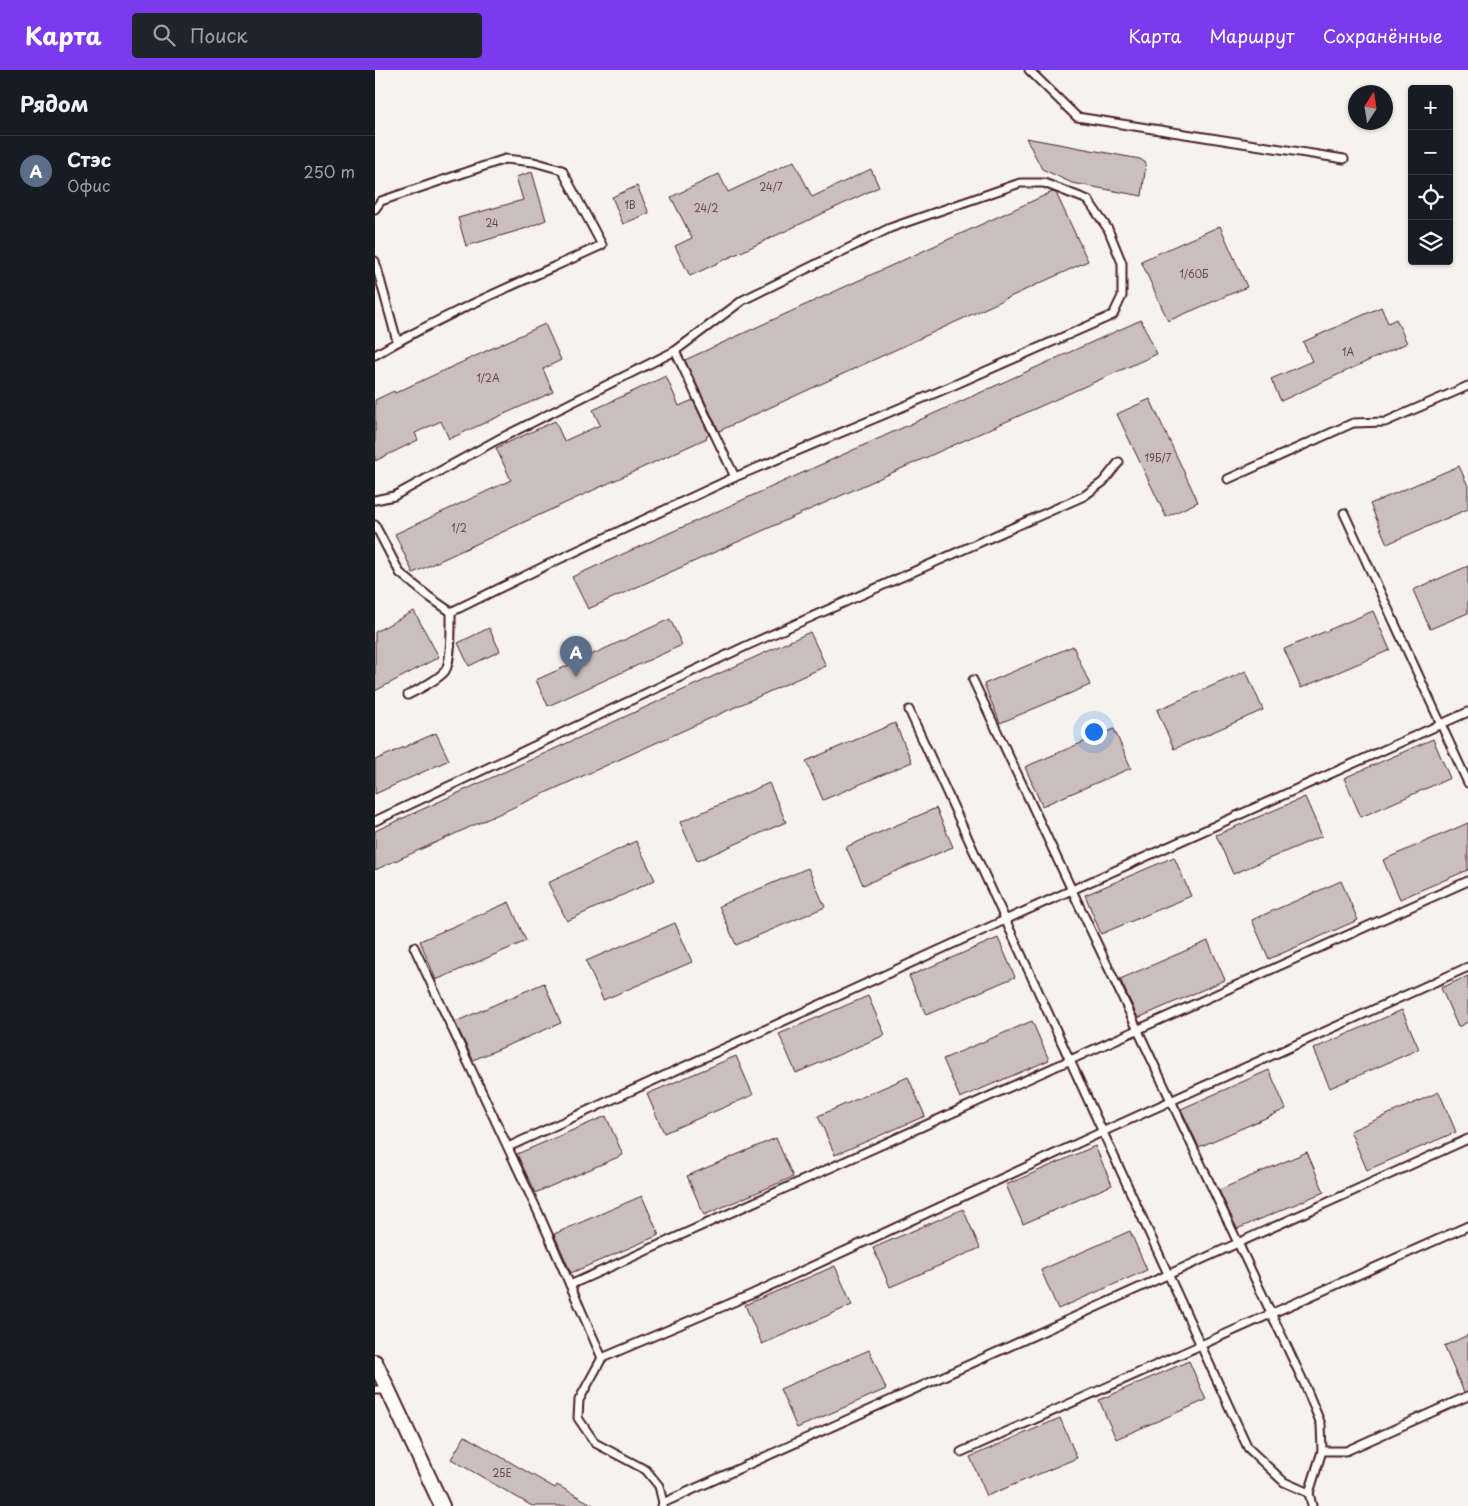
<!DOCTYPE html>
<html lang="ru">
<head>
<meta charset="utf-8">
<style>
	body { margin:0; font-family:"Playpen Sans",sans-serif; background:#20242c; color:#f1f3f6 }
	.controls { position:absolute; right:15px; top:15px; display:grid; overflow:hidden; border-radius:5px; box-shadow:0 1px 4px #0004 }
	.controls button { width:45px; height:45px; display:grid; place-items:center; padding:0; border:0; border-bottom:1px solid #363941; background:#171b24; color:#f1f3f6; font:25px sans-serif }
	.compass { position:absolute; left:973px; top:15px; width:45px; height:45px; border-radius:50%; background:#171b24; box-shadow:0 1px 4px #0004; rotate:12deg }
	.you { position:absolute; left:718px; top:661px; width:18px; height:18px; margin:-12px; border:4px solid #fff; border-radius:50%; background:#1a73e8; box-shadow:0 0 0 8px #1a73e833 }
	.badge { display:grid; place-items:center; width:32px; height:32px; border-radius:50%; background:#7c3aed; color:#fff; font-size:16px; font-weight:700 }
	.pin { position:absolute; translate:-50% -41px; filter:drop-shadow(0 1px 2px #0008) }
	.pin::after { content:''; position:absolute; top:26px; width:18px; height:15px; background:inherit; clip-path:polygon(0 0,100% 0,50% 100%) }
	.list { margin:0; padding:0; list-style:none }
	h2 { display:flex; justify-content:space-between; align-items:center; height:65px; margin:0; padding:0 20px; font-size:21px }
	h2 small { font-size:16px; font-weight:400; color:#9ea1a6 }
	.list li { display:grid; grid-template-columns:32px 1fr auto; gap:15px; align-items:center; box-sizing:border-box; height:70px; padding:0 20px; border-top:1px solid #363941 }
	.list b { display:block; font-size:19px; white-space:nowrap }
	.list p { margin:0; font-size:16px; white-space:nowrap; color:#9ea1a6 }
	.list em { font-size:16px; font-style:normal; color:#9ea1a6 }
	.icon { flex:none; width:28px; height:28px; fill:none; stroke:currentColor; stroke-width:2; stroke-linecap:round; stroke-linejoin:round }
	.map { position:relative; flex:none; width:1093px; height:1436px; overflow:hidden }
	header { display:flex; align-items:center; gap:30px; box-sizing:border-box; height:70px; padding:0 25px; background:#7c3aed; color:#fff }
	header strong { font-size:24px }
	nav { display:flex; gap:28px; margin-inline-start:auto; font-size:18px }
	.search { width:350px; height:45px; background:#20242c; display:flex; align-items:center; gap:12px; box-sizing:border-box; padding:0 18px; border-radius:5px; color:#9ea1a6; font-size:19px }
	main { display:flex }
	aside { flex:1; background:#171b24 }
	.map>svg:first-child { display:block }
</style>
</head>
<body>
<header>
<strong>Карта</strong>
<div class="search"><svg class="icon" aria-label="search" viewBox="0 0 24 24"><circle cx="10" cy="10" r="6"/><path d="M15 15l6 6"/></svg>Поиск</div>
<nav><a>Карта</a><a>Маршрут</a><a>Сохранённые</a></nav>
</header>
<main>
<aside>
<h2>Рядом<small></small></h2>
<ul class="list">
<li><span class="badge" style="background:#5c6f8a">A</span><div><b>Стэс</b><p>Офис</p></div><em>250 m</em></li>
</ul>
</aside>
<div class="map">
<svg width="1093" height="1436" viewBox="0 0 1093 1436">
	<rect width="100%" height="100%" fill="#f6f3ef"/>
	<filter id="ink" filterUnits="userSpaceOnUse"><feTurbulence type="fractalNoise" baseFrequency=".02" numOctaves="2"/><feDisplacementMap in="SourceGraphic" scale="10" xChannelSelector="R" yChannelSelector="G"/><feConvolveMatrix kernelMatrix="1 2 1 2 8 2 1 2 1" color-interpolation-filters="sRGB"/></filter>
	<g filter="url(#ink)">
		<g fill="#cbbfbe" stroke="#4a1f2b">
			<polygon points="651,68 765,89 771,93 767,126 697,113 667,99"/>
			<polygon points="419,91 437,127 496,99 504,117 315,206 300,176 317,168 296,127 344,104 353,122"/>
			<polygon points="157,102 171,150 152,158 91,176 83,148 148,130 141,107"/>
			<polygon points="262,116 274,143 248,154 237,127"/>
			<polygon points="677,122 681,123 713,191 344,361 310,290"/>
			<polygon points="845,156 872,217 793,251 766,191"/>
			<polygon points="1006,237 1013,253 1021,249 1032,273 906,331 896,309 937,291 928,272"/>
			<polygon points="766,250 782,284 213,539 197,507"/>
			<polygon points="170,254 186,290 168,299 178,322 74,369 66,351 40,363 43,370 0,391 0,330 19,321 20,323"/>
			<polygon points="291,306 304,336 318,330 334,365 331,367 332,368 38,503 20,464 136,410 121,378 180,351 189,371 225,355 218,340"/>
			<polygon points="775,329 823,432 791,447 742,344"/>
			<polygon points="1084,396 1093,416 1093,439 1012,474 995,434"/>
			<polygon points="1093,496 1093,543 1055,559 1038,520"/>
			<polygon points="39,541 64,587 0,621 0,562"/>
			<polygon points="998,541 1015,580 926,618 909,579"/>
			<polygon points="295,549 307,575 173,636 161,610"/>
			<polygon points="114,558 125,581 94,596 83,573"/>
			<polygon points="435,562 451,596 0,800 0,761"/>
			<polygon points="698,576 715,615 625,653 609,614"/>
			<polygon points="871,601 888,640 799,679 782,640"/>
			<polygon points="520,653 537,692 448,730 431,691"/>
			<polygon points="739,659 756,698 667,736 650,697"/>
			<polygon points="61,663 74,690 0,724 0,690"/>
			<polygon points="1058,669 1075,708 986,747 969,708"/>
			<polygon points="394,713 411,752 322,791 305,752"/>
			<polygon points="930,727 947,766 858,804 841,765"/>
			<polygon points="561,738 578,777 488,815 471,777"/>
			<polygon points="1093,753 1093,800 1025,829 1008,790"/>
			<polygon points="261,771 280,810 192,851 173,813"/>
			<polygon points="799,787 816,826 726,864 710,825"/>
			<polygon points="433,798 450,837 361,875 344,836"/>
			<polygon points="966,811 983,850 894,889 877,850"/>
			<polygon points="134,832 151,871 61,910 45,871"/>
			<polygon points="300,853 317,892 228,930 211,891"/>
			<polygon points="623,868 640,907 551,945 534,906"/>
			<polygon points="833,871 850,910 763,948 745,909"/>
			<polygon points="1093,906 1093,952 1083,957 1066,918"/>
			<polygon points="169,913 186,953 98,990 80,952"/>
			<polygon points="493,926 510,965 421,1003 404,964"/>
			<polygon points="1027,940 1044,979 955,1018 938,979"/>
			<polygon points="657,951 674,990 585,1028 568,989"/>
			<polygon points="361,986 378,1025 289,1063 272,1024"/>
			<polygon points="894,1000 911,1039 824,1077 806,1039"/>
			<polygon points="533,1007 550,1046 460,1085 443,1046"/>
			<polygon points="1064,1022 1081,1062 992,1100 975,1061"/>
			<polygon points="231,1046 248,1085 160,1123 142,1084"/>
			<polygon points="401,1068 418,1107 329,1145 312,1106"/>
			<polygon points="720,1076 737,1115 648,1154 631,1115"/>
			<polygon points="932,1082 949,1122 862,1159 844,1120"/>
			<polygon points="267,1126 284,1165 196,1203 179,1164"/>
			<polygon points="588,1139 605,1178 515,1217 498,1178"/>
			<polygon points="755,1161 772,1200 683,1239 666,1200"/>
			<polygon points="460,1196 477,1235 387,1274 370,1235"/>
			<polygon points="1093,1265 1093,1321 1089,1322 1069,1276"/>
			<polygon points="494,1280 511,1319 422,1358 405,1319"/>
			<polygon points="814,1291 831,1330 741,1369 724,1330"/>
			<polygon points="685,1348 702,1388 612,1426 595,1387"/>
			<polygon points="90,1366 180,1418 182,1415 220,1436 157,1436 76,1389"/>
		</g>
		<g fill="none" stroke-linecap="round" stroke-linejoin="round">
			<defs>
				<g id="lane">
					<polyline points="654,0 702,47 969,89"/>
					<path d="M0,139L6,131L130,89L159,92L187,100L227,175C151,210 72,242 0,285"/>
					<polyline points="0,191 22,271"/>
					<polyline points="300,281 360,407"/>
					<polyline points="853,409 978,353 1010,352 1093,316"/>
					<polyline points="0,430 19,426 122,370 300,281 368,230 515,158 645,113 669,113 713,130 733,159 747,193 747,226 738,245 570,319 360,407 176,493 76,542"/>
					<polyline points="969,443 1093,713"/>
					<polyline points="0,455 25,503 53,526 76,542"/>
					<polyline points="598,610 929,1313 946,1354 947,1381 934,1423 937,1436"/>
					<path d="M33,625C44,619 63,610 70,601C77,591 76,555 76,542"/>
					<polyline points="534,640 873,1378 909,1412 934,1423"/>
					<polyline points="0,751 371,576 709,426 728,412 744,392"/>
					<polyline points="39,877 164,1144 227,1288 204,1330 203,1348 220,1373 271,1400 284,1416 288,1433 287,1436"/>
					<polyline points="133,1077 630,850 1093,642"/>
					<polyline points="195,1215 1093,811"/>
					<polyline points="227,1288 375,1225 727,1062 1093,897"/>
					<polyline points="0,1320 12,1320"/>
					<polyline points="947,1381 971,1381 1093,1326"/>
					<polyline points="586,1382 1093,1156"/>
					<polyline points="288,1433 1093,1069"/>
				</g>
				<polyline id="street" points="0,1292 67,1436"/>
			</defs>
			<use href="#lane" stroke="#4a1f2b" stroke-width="11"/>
			<use href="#street" stroke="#4a1f2b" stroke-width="18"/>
			<use href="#lane" stroke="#fdfcf7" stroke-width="7"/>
			<use href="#street" stroke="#fdfcf7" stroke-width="14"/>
		</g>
	</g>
	<g text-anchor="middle" stroke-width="4" stroke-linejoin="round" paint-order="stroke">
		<g font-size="10" fill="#6a4750">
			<text x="396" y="121">24/7</text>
			<text x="255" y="139">1В</text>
			<text x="331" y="142">24/2</text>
			<text x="117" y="157">24</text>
			<text x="819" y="208">1/60Б</text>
			<text x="973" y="286">1А</text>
			<text x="113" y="312">1/2А</text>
			<text x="783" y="392">19Б/7</text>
			<text x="84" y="462">1/2</text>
			<text x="127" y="1407">25Е</text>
		</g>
	</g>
</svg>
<div class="controls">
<button>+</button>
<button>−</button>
<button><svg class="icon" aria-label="locate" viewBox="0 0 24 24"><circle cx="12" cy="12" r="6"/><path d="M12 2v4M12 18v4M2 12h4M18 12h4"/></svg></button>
<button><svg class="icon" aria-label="layers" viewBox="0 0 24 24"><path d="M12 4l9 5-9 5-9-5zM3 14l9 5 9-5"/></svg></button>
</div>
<svg class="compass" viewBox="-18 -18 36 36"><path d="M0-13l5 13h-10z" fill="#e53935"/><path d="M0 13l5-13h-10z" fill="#9ea1a6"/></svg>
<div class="you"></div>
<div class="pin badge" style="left:201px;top:607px;background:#5c6f8a">A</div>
</div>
</main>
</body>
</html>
